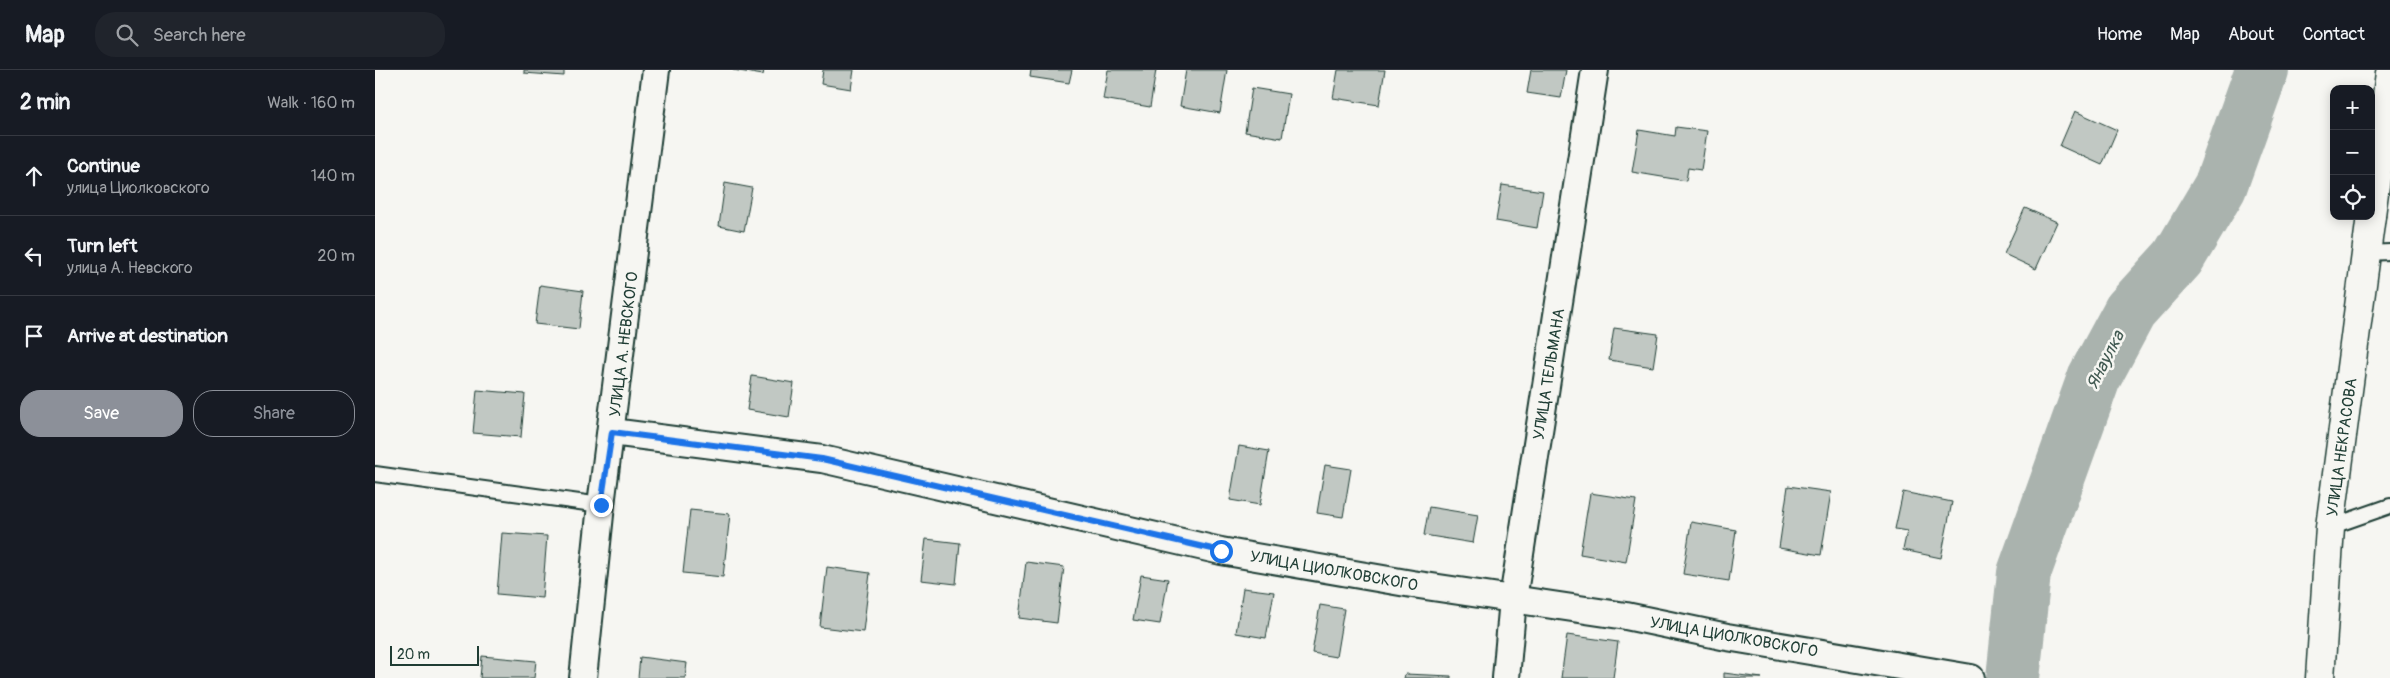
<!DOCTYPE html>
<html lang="en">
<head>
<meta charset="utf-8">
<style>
	body { margin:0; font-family:Pangolin,sans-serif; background:#20242c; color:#f1f3f6 }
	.controls { position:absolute; right:15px; top:15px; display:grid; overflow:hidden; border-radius:10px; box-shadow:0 2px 12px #0003 }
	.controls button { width:45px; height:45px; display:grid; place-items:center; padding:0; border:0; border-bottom:1px solid #363941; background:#171b24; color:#f1f3f6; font:25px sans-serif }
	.scale { position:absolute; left:15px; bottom:12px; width:89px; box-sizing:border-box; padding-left:5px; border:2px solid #1f3d34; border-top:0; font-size:14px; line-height:18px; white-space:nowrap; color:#1f3d34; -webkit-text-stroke:4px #f6f6f2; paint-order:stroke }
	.stop { position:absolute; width:15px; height:15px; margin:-11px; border:4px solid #1a73e8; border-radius:50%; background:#fff }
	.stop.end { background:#1a73e8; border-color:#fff; box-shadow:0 1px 5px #0008 }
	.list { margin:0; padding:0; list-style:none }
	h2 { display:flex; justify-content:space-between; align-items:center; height:65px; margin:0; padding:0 20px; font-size:21px }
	h2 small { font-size:16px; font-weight:400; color:#9ea1a6 }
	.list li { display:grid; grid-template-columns:32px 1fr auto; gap:15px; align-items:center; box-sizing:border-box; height:80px; padding:0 20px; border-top:1px solid #363941 }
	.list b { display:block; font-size:19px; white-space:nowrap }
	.list p { margin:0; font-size:16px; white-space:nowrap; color:#9ea1a6 }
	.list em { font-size:16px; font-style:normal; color:#9ea1a6 }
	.actions { display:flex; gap:10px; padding:15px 20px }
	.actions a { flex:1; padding:11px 0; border:1px solid #8c9099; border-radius:20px; text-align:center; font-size:18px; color:#8c9099 }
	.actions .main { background:#8c9099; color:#fff }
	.icon { flex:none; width:28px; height:28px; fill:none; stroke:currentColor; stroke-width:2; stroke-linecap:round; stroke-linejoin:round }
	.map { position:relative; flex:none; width:2015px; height:608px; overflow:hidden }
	header { display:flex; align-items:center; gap:30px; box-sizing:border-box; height:70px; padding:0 25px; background:#171b24; border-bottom:1px solid #363941 }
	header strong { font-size:24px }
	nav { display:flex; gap:28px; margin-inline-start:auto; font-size:18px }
	.search { width:350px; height:45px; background:#20242c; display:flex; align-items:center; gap:12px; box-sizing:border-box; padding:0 18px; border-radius:20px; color:#9ea1a6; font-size:19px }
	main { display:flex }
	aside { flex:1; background:#171b24 }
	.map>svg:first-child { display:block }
</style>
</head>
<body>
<header>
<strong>Map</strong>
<div class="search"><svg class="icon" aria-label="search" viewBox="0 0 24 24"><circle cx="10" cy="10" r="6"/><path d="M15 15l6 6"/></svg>Search here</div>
<nav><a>Home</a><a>Map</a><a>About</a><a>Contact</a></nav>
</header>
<main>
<aside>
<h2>2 min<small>Walk · 160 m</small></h2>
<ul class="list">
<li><svg class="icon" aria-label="ahead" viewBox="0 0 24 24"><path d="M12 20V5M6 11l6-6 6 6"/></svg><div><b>Continue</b><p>улица Циолковского</p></div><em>140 m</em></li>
<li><svg class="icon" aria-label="left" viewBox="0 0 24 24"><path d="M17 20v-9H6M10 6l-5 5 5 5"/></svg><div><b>Turn left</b><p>улица А. Невского</p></div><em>20 m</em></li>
<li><svg class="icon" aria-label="arrive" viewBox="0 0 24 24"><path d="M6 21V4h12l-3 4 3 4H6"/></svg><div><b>Arrive at destination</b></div></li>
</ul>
<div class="actions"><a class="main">Save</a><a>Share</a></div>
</aside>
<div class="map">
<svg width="2015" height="608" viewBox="0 0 2015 608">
	<rect width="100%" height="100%" fill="#f6f6f2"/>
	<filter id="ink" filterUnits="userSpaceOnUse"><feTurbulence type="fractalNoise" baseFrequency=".02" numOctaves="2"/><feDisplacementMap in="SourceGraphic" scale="10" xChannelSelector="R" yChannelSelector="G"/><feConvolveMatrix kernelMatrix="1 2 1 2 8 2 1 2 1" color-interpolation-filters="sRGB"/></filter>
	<g filter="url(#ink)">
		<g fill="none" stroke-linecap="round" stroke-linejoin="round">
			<polyline stroke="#aab3ae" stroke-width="54" points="1638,608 1649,503 1719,308 1755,241 1803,188 1845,117 1887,0"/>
		</g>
		<g fill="#c1c8c3" stroke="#1f3d34">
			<polygon points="149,0 189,0 189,6 149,3"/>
			<polygon points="358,0 389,0 388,5"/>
			<polygon points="448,0 479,0 476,19 446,14"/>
			<polygon points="656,0 697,0 694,13 655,7"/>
			<polygon points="733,0 781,0 775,37 728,29"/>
			<polygon points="811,0 852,0 845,43 805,36"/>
			<polygon points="963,0 1010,0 1004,35 958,28"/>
			<polygon points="1156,0 1191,0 1186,28 1152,23"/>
			<polygon points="877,18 914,24 907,68 870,62"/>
			<polygon points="1700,41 1742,60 1727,95 1685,76"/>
			<polygon points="1301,57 1332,61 1326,100 1313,98 1311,111 1257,102 1264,60 1300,66"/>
			<polygon points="350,113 377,118 369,161 344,156"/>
			<polygon points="1127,115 1168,121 1162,158 1121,151"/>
			<polygon points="1650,138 1682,152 1661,199 1629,184"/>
			<polygon points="165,215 208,221 204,259 160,254"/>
			<polygon points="1239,258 1283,264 1278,297 1234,290"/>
			<polygon points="377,306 419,313 414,347 372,340"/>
			<polygon points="102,320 150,324 146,367 98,363"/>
			<polygon points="864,376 894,381 885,435 855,430"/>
			<polygon points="950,395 976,399 968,447 942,443"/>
			<polygon points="1413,416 1456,422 1446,485 1404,478"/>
			<polygon points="1528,422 1577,432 1566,488 1528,480 1532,461 1520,459"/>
			<polygon points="1215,423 1261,430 1251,492 1205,484"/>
			<polygon points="1054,437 1103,445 1098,473 1049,465"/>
			<polygon points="315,440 355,444 348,507 308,503"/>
			<polygon points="1316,452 1361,460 1354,511 1308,504"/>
			<polygon points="127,463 172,466 167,528 122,524"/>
			<polygon points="551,469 585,473 581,514 546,510"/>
			<polygon points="651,492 689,497 682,553 644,548"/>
			<polygon points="452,497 495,503 488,562 445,557"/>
			<polygon points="766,505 793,509 785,554 758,550"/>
			<polygon points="868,518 899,522 891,568 861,563"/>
			<polygon points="945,535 969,539 961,587 937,583"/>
			<polygon points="1192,565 1243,572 1238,608 1186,608"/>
			<polygon points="107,586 161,591 159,608 105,608"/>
			<polygon points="265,587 312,593 310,608 263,608"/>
			<polygon points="1349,603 1387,608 1349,608"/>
			<polygon points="1030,604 1076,606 1076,608 1029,608"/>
		</g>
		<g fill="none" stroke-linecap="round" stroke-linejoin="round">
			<defs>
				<g id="lane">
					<polyline points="1991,183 2015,182"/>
					<polyline points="0,404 226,435"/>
					<polyline points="1955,457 2015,436"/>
				</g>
				<g id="street">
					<polyline points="237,362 447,389 846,481 1037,514 1251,546 1352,567 1596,608"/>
					<polyline points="208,608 226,435 281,0"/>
					<polyline points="1131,608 1138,529 1220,0"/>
				</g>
				<g id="secondary">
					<polyline points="1996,145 2015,3"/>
					<polyline points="1945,608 1955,457 1996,146"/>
				</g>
			</defs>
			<use href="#lane" stroke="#1f3d34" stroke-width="18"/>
			<use href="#street" stroke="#1f3d34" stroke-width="30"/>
			<use href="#secondary" stroke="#1f3d34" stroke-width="31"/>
			<use href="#lane" stroke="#f6f6f2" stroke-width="14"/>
			<use href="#street" stroke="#f6f6f2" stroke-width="26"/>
			<use href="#secondary" stroke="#f6f6f2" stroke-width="28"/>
		</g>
	</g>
	<g fill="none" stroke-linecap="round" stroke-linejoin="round" filter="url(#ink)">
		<polyline stroke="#1a73e8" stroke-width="6" points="226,435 237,362 447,389 846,481"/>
	</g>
	<g text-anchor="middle" stroke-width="5" stroke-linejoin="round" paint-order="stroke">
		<g font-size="16" fill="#1f3d34" stroke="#f6f6f2">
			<text transform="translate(248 274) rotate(-83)" y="6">УЛИЦА А. НЕВСКОГО</text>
			<text transform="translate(1173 304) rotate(-81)" y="6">УЛИЦА ТЕЛЬМАНА</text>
			<text transform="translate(1966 377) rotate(-82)" y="6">УЛИЦА НЕКРАСОВА</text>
			<text transform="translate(959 500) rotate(10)" y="6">УЛИЦА ЦИОЛКОВСКОГО</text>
			<text transform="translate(1359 566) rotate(10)" y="6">УЛИЦА ЦИОЛКОВСКОГО</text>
		</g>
		<g font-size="18" font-style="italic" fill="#425a52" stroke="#f6f6f2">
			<text transform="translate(1730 290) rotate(-63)" y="6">Янаулка</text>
		</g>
	</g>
</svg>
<div class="controls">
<button>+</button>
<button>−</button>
<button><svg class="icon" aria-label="locate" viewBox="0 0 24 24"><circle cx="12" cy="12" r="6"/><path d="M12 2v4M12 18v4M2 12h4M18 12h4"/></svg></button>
</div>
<div class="scale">20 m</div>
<div class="stop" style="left:846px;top:481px"></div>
<div class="stop end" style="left:226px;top:435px"></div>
</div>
</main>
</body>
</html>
